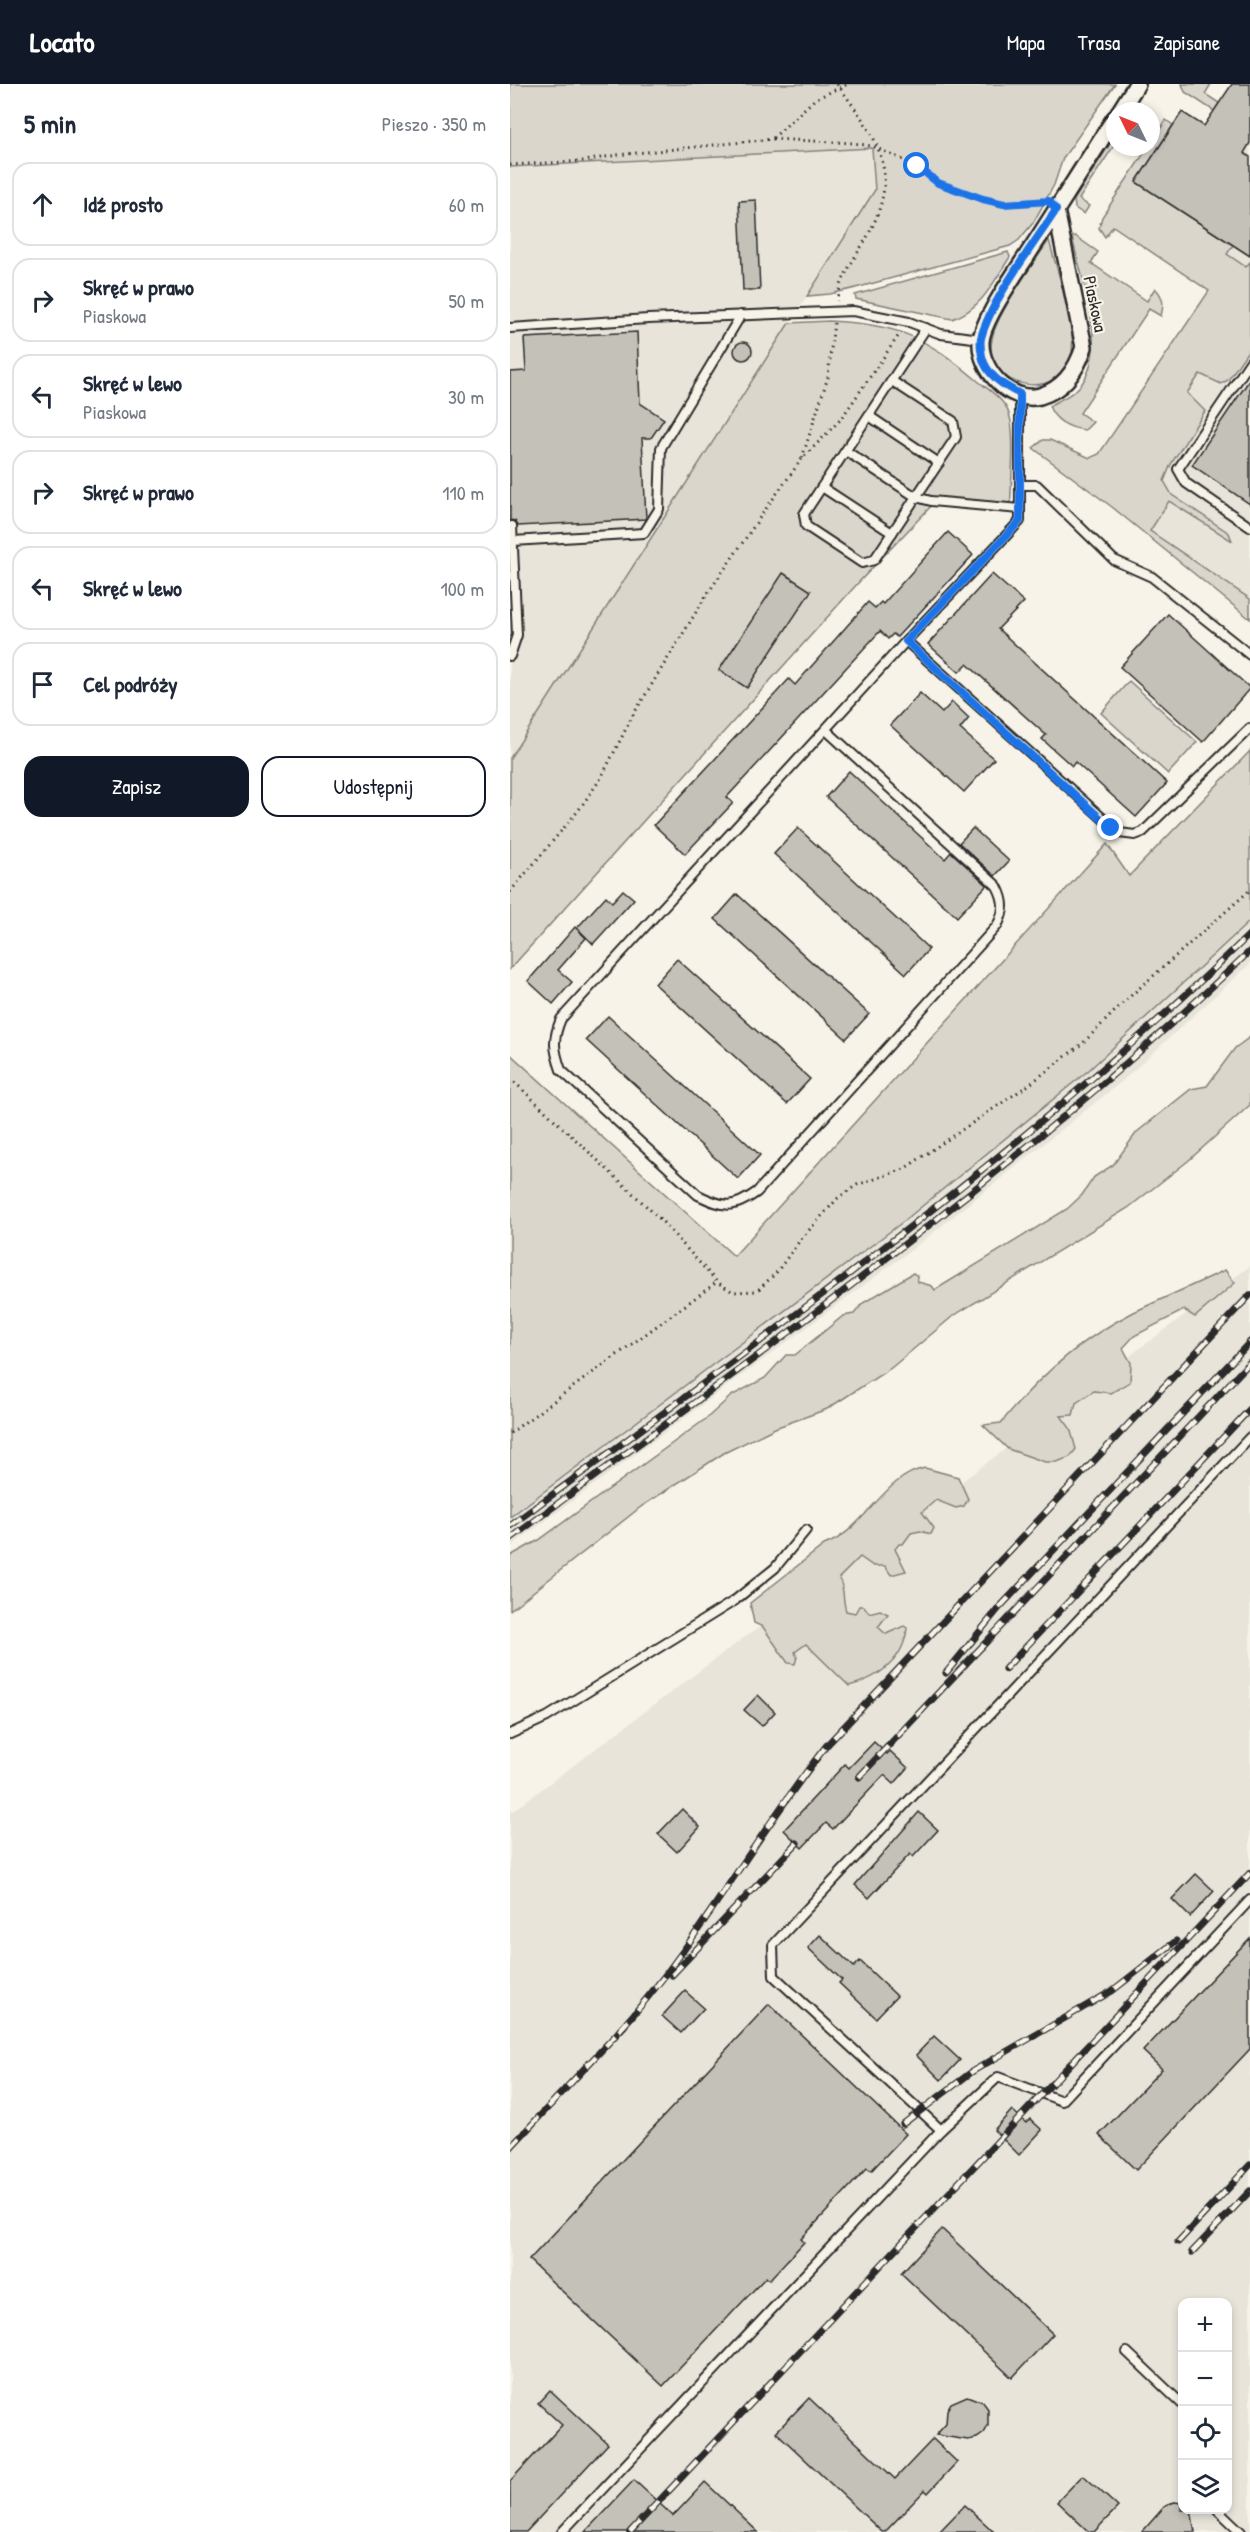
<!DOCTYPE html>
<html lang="pl">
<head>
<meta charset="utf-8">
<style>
	body { margin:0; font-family:"Patrick Hand",sans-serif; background:#f2f2f3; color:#1f2937 }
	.controls { position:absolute; right:18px; bottom:18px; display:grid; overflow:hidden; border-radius:12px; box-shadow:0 3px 9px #0003 }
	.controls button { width:54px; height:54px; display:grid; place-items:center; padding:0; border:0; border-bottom:2px solid #e0e1e3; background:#fff; color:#1f2937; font:30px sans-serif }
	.compass { position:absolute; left:596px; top:18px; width:54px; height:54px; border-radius:50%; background:#fff; box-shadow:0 3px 9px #0003; rotate:313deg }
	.stop { position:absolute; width:18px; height:18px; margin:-14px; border:4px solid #1a73e8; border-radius:50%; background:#fff }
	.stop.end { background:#1a73e8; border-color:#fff; box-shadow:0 2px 6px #0008 }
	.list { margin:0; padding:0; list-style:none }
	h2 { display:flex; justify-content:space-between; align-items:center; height:78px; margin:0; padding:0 24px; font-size:26px }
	h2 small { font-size:20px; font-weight:400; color:#747a83 }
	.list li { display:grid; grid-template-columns:39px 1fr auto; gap:18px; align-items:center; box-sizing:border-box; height:84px; margin:0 12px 12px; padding:0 12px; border:2px solid #e0e1e3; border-radius:18px }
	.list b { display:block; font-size:22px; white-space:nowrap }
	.list p { margin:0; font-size:20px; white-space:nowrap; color:#747a83 }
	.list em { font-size:20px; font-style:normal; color:#747a83 }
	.actions { display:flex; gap:12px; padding:18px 24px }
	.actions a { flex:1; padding:14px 0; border:2px solid #111827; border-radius:18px; text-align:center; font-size:21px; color:#111827 }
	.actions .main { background:#111827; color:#fff }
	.icon { flex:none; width:33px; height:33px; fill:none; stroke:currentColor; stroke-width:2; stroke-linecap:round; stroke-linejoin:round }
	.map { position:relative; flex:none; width:740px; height:2448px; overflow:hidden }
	header { display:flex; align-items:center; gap:36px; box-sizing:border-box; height:84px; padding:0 30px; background:#111827; color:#fff }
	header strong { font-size:28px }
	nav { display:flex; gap:33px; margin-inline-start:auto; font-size:21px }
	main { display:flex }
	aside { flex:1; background:#fff }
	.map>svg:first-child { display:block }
</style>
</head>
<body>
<header>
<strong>Locato</strong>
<nav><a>Mapa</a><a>Trasa</a><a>Zapisane</a></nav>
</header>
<main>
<aside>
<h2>5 min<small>Pieszo · 350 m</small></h2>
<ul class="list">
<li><svg class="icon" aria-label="ahead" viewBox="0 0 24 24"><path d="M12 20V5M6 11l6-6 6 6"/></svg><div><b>Idź prosto</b></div><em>60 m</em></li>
<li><svg class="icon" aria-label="right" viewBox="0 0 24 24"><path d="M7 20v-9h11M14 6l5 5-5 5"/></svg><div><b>Skręć w prawo</b><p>Piaskowa</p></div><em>50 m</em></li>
<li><svg class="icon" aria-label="left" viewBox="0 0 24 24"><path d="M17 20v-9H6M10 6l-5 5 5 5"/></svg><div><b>Skręć w lewo</b><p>Piaskowa</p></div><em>30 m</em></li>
<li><svg class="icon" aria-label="right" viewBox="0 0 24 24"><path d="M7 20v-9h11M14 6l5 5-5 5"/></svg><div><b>Skręć w prawo</b></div><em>110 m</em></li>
<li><svg class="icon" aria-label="left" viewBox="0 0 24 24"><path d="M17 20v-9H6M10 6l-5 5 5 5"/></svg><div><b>Skręć w lewo</b></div><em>100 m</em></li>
<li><svg class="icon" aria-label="arrive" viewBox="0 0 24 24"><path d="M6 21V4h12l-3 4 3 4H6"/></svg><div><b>Cel podróży</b></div></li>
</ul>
<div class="actions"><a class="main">Zapisz</a><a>Udostępnij</a></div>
</aside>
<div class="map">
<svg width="740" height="2448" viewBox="0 0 740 2448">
	<rect width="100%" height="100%" fill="#f7f3e8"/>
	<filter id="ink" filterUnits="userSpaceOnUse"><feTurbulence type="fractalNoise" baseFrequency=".0167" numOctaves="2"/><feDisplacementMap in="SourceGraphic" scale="12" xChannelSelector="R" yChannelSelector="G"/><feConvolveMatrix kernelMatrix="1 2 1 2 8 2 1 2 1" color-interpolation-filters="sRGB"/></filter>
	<g filter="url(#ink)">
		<g fill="#e8e4da" fill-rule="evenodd">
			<polygon points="722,0 740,0 740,535 602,423 731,228 598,139 672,28 694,42"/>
			<polygon points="363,64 365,106 0,674 0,83"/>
			<polygon points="740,837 740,880 611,998 404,1164 0,1463 0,1433 394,1137 579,986"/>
			<path d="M740,1182V2448H0V1729L232,1555L343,1479ZM672,2218H718V2426H672Z"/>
		</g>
		<g fill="#dad6cc" stroke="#82807c" stroke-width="1.5">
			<polygon points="0,0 605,0 553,74 544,101 523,139 509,156 500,162 342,205 320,210 297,212 365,106 362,64 0,83"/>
			<polygon points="672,0 701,0 695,10 709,19 704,27 675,8"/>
			<polygon points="656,36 663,41 626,98 723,161 717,170 736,183 740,178 740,264 718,296 711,300 690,290 677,309 695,327 661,380 654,397 662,411 719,449 722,457 659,417 640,447 740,515 740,535 602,423 523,364 533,356 540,356 580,374 589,370 699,207 603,142 595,153 589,144 592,133 638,63 641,63 641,59"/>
			<polygon points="605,52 605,60 569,115 579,122 574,130 565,124 564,116"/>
			<path d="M565,152L588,168L581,179L637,217L645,204C654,213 654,221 651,232L639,225L570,329L583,338L575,346C559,344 545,337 539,322C549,316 561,312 570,302C600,265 571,195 562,153Z"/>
			<path d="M539,156C546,184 566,240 562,268C554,319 472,307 482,255C486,230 524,179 539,156Z"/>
			<path d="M498,168L500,173C484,197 472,225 442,235L346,215L345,211Z"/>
			<path d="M319,237C389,240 415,253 468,297C479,306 495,316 499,330C506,349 501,403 500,426L424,419L349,498L0,885V674L279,239Z"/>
			<polygon points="619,597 687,658 658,690 591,629"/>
			<polygon points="740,667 740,837 579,986 394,1137 0,1433 0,970 224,1172 597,760 619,792"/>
			<polygon points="740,953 740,1021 678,1077 618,1124 443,1232 381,1284 317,1325 265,1344 214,1369 132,1422 0,1526 0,1472 29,1456 197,1334 221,1312 255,1294 276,1271 285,1271 333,1232 344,1230 353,1219 403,1189 407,1192 408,1198 422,1202 425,1206 557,1125 572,1111 584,1093 603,1081 627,1048 681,1005 697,1002 725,964"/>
			<path d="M715,1186L725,1199L685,1233L674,1226L624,1252L613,1264L621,1279L620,1298L601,1309L584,1307L566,1319L563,1331L551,1332L560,1344L566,1365L560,1373L547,1378H535L498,1365L473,1341L491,1339C527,1294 571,1255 622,1229C653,1214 684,1201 715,1186Z"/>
			<path d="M415,1384L448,1393L458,1415L454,1422L446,1424L426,1416L412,1428L424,1444L421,1450L410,1447L401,1449L393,1460H389L385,1465L396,1487L381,1491L375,1482H363L350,1473L329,1494C335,1505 332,1515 336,1527L345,1529L349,1522H354L359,1529L370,1526L378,1530L368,1543L376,1550L394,1542L397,1544C394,1576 369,1594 339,1602L296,1560L285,1568L287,1573L285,1580L278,1579L253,1543L244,1539L240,1519L314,1461C356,1446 373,1392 415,1384Z"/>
		</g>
		<g fill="#c4c1b9" stroke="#2b2b2b" stroke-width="1.5">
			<polygon points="722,0 740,0 740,59 734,69 740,73 740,172 626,98 672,28 694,42"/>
			<polygon points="246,116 250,206 233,206 229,117"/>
			<polygon points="127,248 130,319 154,335 141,354 132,354 136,435 8,442 5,437 0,436 0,288 16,287 14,254"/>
			<circle cx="233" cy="267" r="9"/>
			<polygon points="740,295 740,420 682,381"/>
			<polygon points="438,448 463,471 387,553 383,550 378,555 370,547 217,713 223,719 175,770 144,741 279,595 285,601 358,518 365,524 371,518 373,520"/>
			<polygon points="273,489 301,507 237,604 209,586"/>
			<polygon points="482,490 514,518 488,545 657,699 626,733 565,678 562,682 532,655 536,651 457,580 449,588 418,560"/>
			<polygon points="658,530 740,604 693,658 610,583"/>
			<polygon points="410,609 432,629 442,618 459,634 450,645 484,675 454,708 380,641"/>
			<polygon points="339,687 435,775 441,768 477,801 447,833 316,713"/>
			<polygon points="288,744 419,865 396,890 264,770"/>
			<polygon points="463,744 499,777 485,792 449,759"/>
			<polygon points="113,806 124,815 83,860 67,844 96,812 102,818"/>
			<polygon points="227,810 359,930 336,955 205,835"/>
			<polygon points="65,843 76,854 48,886 62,898 43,920 18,897"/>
			<polygon points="167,875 300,995 277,1020 145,900"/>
			<polygon points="98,932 250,1071 228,1095 76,956"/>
			<polygon points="248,1611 265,1628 252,1642 234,1626"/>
			<polygon points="364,1658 377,1670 380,1667 398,1684 384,1700 374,1691 323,1745 316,1739 292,1764 274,1746 335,1680 339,1684"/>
			<polygon points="172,1725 190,1743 167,1768 148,1750"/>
			<polygon points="409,1728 428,1746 403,1773 400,1770 359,1814 345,1801"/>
			<polygon points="686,1790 704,1807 680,1833 662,1815"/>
			<polygon points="310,1851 344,1883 350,1877 387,1912 366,1934 329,1899 332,1896 298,1864"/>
			<polygon points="740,1854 740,1965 626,2086 589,2051 652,1985 633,1967"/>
			<polygon points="175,1907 194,1924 171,1949 152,1932"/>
			<polygon points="259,1920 396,2050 361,2087 357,2084 291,2155 294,2158 259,2196 256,2193 153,2302 19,2176"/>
			<polygon points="424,1952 450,1976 431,1996 406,1971"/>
			<polygon points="502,2026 516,2039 520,2035 532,2046 509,2071 484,2046"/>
			<polygon points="432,2145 543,2250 502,2294 391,2189"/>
			<polygon points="40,2306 98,2360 16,2448 0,2448 0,2397 52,2341 28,2319"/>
			<polygon points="457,2312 473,2318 478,2325 478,2342 474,2349 467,2354 458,2356 426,2351 436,2340 437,2326 441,2319"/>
			<polygon points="299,2314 385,2395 423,2355 447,2378 418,2409 415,2406 375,2448 372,2448 266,2348"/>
			<polygon points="573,2391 608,2423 584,2448 579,2448 547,2418"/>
			<polygon points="124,2396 163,2432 195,2398 248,2448 75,2448"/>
			<polygon points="664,2418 672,2419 672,2426 681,2426 685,2448 632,2448 654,2423"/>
			<polygon points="455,2421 484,2448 429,2448"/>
		</g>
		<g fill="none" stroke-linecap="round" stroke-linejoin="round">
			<defs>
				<g id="lane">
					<polyline points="0,244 138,235 343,227 399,238 431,250 471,255"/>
					<polyline points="740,278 668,385 676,399 740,443"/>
					<path d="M382,297L443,337L446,353L364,476L352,479L296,442L294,430C335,368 375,306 416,244"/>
					<polyline points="359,332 429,379"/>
					<polyline points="336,367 406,413 421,417 510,425"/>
					<polyline points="510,401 527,401 604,476 642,493 740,571"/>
					<polyline points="312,403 382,449"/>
					<polyline points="3,457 134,449 149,425 151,364 231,231"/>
					<polyline points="396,557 609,749 625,751 633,748 740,644"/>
					<polyline points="0,572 7,551 2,442"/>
					<path d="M316,646L487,802C495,817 495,827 487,842L247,1108C223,1125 215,1124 188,1111L51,986C44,966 42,956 51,935L396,557L510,437V310"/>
					<polyline points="0,1650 37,1633 224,1517 265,1484 296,1446"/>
					<polyline points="431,2046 264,1892 263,1861 740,1353"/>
					<polyline points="617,2268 672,2320"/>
					<polyline points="708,2426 731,2448"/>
					<polyline points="52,2448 431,2046 488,1993 552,2017 740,1816"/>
				</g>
				<g id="street">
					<polyline points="610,27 627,0"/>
					<path d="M546,126L574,263C567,285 554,305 530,312C500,320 469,285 471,257C472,237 504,191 516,173C546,127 575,80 605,34"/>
				</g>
			</defs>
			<use href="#lane" stroke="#2b2b2b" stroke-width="12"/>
			<use href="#street" stroke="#2b2b2b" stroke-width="20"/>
			<g stroke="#2b2b2b" stroke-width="3" stroke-dasharray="1.5 4.5" stroke-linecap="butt">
				<path d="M327,0C367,54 394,87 356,155C344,175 331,193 327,217"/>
				<polyline points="263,54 305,15 338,0"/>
				<polyline points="0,81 74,77 107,71 262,55 343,59 362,62 407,82 428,99 473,115 494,120 532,117"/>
				<polyline points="292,374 318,293 324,238"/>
				<polyline points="0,808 68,727 91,694 123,631 196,512 255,426 291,376 331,335 391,248"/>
				<polyline points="0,994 149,1134 207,1198 223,1208 247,1207 266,1189 291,1155 328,1114 347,1101 394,1085 520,1000 573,959 615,917 740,806"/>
				<polyline points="0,1349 207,1198"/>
			</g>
			<use href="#lane" stroke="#f7f3e8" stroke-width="8"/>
			<use href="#street" stroke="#f7f3e8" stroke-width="15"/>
			<defs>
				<g id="rail">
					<path d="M0,1442C254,1254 513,1071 740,850"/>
					<path d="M0,1455C253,1267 511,1085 740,867"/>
					<polyline points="495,1585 740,1325"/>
					<polyline points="436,1589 489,1524 740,1258"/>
					<polyline points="349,1693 740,1278"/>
					<polyline points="162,1891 287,1759"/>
					<path d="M109,1947C188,1860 244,1753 317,1661L740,1211"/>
					<polyline points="393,2040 463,1987 602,1907 666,1857"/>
					<polyline points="0,2064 115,1941"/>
					<polyline points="668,2158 740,2081"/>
					<polyline points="682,2168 740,2107"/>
					<polyline points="120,2448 740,1789"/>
				</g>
			</defs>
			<use href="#rail" stroke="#2b2b2b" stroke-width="7"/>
			<use href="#rail" stroke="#f7f3e8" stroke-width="4.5" stroke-dasharray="14" stroke-linecap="butt"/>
		</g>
	</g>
	<g fill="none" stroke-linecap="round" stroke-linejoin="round" filter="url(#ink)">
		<path stroke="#1a73e8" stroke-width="8" d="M407,82L428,99L473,115L494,120L539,117L546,126C524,160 481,216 471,254C470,259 471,267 472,272C476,291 494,302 510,310V437L396,557L601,744"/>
	</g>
	<g text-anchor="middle" stroke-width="4.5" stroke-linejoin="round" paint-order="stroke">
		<g font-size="18" fill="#2b2b2b" stroke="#f7f3e8">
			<text transform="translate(585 220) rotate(78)" y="6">Piaskowa</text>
		</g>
	</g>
</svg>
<div class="controls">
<button>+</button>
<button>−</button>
<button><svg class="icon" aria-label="locate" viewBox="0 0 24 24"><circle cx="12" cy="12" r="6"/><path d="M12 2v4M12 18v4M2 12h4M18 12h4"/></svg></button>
<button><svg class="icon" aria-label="layers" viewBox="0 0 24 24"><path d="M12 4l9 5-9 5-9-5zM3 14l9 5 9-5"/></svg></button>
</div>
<svg class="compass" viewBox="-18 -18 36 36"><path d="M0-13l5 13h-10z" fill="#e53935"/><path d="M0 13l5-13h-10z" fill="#747a83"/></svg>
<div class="stop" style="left:407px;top:82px"></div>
<div class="stop end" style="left:601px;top:744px"></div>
</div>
</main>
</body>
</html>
